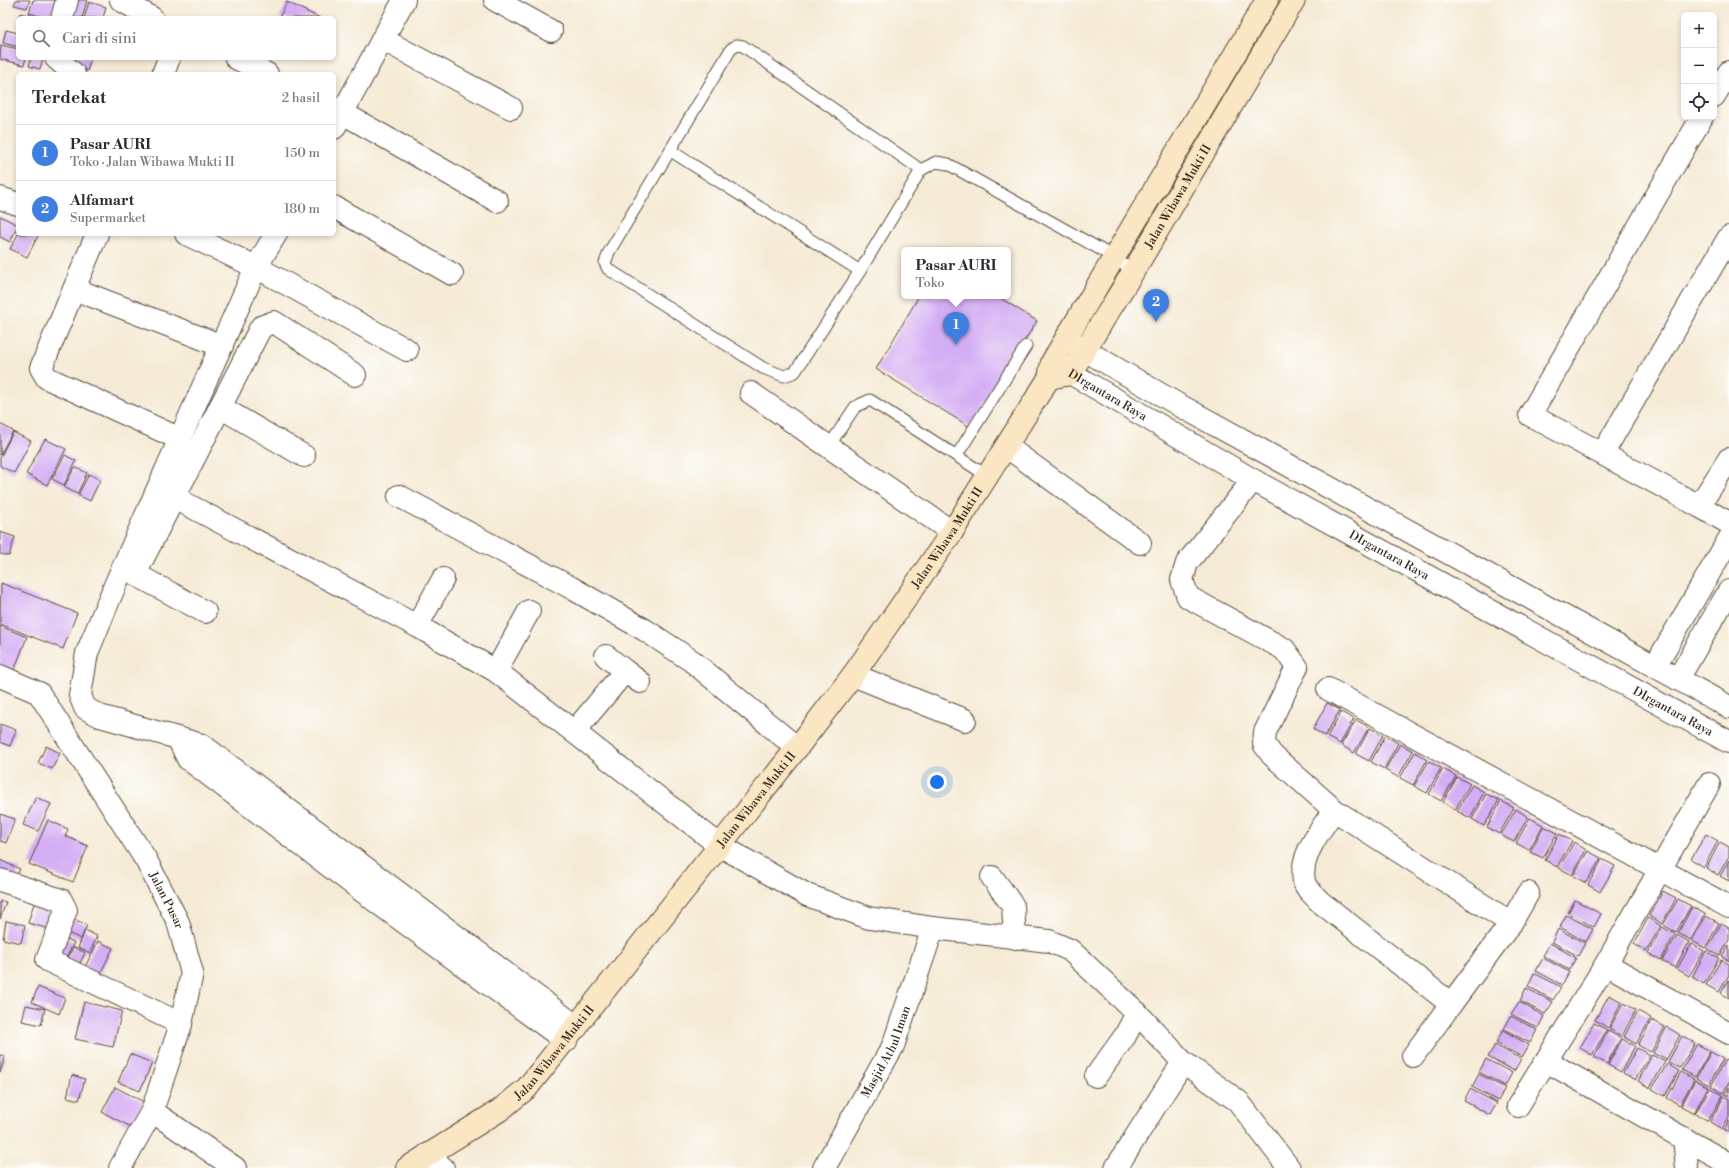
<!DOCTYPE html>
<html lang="id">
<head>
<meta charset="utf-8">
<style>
	body { margin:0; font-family:"Libre Bodoni",serif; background:#f2f2f3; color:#2b2b33 }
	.controls { position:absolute; right:12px; top:12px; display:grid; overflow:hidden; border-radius:6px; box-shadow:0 2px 6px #0003 }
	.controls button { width:36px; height:36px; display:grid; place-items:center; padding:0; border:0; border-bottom:1px solid #e1e1e2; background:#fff; color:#2b2b33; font:20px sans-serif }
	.you { position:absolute; left:937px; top:782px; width:14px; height:14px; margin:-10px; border:3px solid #fff; border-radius:50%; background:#1a73e8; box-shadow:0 0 0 6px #1a73e833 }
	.badge { display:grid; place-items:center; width:26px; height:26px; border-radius:50%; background:#b5179e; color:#fff; font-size:13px; font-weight:700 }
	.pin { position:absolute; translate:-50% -33px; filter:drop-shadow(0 1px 2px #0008) }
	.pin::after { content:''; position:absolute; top:21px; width:14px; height:12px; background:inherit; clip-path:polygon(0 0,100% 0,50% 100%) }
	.popup { position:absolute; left:901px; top:247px; width:110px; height:52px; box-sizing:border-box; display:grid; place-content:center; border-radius:6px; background:#fff; filter:drop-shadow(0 1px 3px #0005); font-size:13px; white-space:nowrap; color:#7c7c81 }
	.popup b { font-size:15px; color:#2b2b33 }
	.popup::after { content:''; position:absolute; left:50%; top:100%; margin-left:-8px; border:8px solid transparent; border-top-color:#fff }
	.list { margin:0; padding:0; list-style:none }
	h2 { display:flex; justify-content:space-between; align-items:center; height:52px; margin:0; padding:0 16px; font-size:17px }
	h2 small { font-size:13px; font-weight:400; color:#7c7c81 }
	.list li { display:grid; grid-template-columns:26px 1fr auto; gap:12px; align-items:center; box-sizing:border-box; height:56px; padding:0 16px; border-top:1px solid #e1e1e2 }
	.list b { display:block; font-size:15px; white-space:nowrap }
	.list p { margin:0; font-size:13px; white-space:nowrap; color:#7c7c81 }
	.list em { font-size:13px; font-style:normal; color:#7c7c81 }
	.icon { flex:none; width:22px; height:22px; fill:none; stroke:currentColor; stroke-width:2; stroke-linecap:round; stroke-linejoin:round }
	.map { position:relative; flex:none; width:1729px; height:1168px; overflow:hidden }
	.search { position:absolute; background:#fff; box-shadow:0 2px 6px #0003; left:16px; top:16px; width:320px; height:44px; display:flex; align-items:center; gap:10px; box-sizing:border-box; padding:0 14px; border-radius:6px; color:#7c7c81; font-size:15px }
	.panel { position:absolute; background:#fff; box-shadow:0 2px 6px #0003; left:16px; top:72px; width:320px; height:164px; border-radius:6px }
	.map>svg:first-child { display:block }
</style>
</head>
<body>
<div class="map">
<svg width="1729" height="1168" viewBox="0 0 1729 1168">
	<rect width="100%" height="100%" fill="#fdfcf7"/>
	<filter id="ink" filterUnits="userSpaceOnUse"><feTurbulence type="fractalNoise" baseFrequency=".025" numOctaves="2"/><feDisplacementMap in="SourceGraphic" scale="8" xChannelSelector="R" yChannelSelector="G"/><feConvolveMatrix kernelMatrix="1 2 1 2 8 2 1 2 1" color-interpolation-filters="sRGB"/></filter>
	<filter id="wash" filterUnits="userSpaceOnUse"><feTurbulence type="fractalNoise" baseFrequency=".012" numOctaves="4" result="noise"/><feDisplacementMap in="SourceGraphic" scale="16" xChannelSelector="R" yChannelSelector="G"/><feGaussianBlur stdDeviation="0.9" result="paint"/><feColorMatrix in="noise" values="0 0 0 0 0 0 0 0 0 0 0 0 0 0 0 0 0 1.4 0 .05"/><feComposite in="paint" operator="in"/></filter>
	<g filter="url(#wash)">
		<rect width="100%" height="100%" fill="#f5ead5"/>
		<g id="blocks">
			<g fill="#d4aef4">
				<polygon points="16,0 30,0 27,8 14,5"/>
				<polygon points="33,0 58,0 53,18 46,18 29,13"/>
				<polygon points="71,0 87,0 82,18 66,18"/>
				<polygon points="89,2 106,7 103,18 84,18"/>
				<polygon points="287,2 320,18 279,18"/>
				<polygon points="20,13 36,17 36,18 19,18"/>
				<polygon points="6,30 18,33 18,47 3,43"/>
				<polygon points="1,45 18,49 18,58 26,58 24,65 0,59"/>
				<polygon points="31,58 43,58 40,69 29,66"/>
				<polygon points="73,58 91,58 87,71 71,66"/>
				<polygon points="0,216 18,225 10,242 0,237"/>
				<polygon points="18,234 39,234 27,257 10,249"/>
				<polygon points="919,296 997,296 1037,321 970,427 876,369"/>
				<polygon points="0,424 13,431 0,455"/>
				<polygon points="13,432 31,441 14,473 0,466 0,458"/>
				<polygon points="45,439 66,449 47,485 26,474"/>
				<polygon points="65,455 76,461 64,485 52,479"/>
				<polygon points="75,467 87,473 77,494 64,487"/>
				<polygon points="89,474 100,480 90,501 78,495"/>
				<polygon points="0,532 15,537 9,556 0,554"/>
				<polygon points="1,583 77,613 63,649 0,624"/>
				<polygon points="0,626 27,637 14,671 0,665"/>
				<polygon points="1327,703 1340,710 1325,736 1313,729"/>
				<polygon points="1341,712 1354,719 1340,744 1327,737"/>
				<polygon points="1356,720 1369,727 1354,753 1341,745"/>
				<polygon points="0,724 16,730 10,746 0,742"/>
				<polygon points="1370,728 1383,735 1369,761 1356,754"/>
				<polygon points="1385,736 1398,743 1384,769 1371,762"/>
				<polygon points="1400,744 1413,751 1398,777 1385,770"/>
				<polygon points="46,746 60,753 52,769 38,763"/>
				<polygon points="1415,752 1427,760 1413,785 1400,778"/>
				<polygon points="1429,761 1441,768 1427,793 1414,786"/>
				<polygon points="1443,769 1456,776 1441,801 1429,794"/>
				<polygon points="1457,777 1470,784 1455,810 1443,802"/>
				<polygon points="1472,785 1484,792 1470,818 1457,811"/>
				<polygon points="1486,794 1499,800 1484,826 1472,819"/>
				<polygon points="36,797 51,804 38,831 23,825"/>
				<polygon points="1501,801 1514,808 1499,834 1487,827"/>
				<polygon points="1516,809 1528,817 1514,842 1501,835"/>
				<polygon points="0,814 15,819 6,843 0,841"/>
				<polygon points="1530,818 1543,825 1529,850 1516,843"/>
				<polygon points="48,820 68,829 65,836 88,846 73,882 29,864"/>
				<polygon points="1544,826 1557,833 1543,858 1530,852"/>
				<polygon points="1559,834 1572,841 1557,867 1545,860"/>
				<polygon points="1706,834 1718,841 1704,867 1691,859"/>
				<polygon points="1574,842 1586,850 1572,875 1559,868"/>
				<polygon points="1720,842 1729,847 1729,856 1718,875 1706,868"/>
				<polygon points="1588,851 1601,858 1586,883 1573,876"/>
				<polygon points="1602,859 1615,866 1600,892 1588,885"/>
				<polygon points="0,860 20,869 15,879 0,873"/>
				<polygon points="1729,860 1729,881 1720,876"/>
				<polygon points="1663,891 1676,898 1662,924 1649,916"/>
				<polygon points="1678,899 1691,906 1676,932 1663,925"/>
				<polygon points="1575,900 1601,914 1594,927 1568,913"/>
				<polygon points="0,901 6,902 0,919"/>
				<polygon points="34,903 58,910 53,930 28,923"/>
				<polygon points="1692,907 1705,914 1691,940 1678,933"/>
				<polygon points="1566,915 1593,929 1586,942 1560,927"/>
				<polygon points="1706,916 1719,923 1705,948 1692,941"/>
				<polygon points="69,917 87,925 81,939 63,931"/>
				<polygon points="1648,918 1661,926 1646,951 1634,944"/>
				<polygon points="6,921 25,925 21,943 3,939"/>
				<polygon points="1721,924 1729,928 1729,940 1720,956 1707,949"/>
				<polygon points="1662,927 1675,934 1661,960 1648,953"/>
				<polygon points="1558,929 1585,943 1578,956 1552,942"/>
				<polygon points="85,930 97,936 90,953 78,948"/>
				<polygon points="1677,935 1689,942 1675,968 1662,961"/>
				<polygon points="60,936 74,942 64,963 50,956"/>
				<polygon points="98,941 113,948 99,976 84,969"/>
				<polygon points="1550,943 1576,958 1569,970 1543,956"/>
				<polygon points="1691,944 1704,951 1689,976 1677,969"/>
				<polygon points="1729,945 1729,961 1722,957"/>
				<polygon points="73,947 85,953 76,971 65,965"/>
				<polygon points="1706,951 1719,958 1704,984 1692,977"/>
				<polygon points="1543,958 1569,972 1562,985 1536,971"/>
				<polygon points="1721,960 1729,964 1729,975 1719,992 1706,985"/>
				<polygon points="1534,973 1561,987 1553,1000 1528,986"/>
				<polygon points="1729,980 1729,998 1721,993"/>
				<polygon points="38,987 65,998 59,1014 32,1002"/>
				<polygon points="1526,988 1553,1002 1545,1014 1520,1001"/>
				<polygon points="1609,995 1622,1002 1608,1028 1595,1020"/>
				<polygon points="84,1002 122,1011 113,1047 75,1039"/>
				<polygon points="1519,1002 1544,1016 1538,1028 1511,1014"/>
				<polygon points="1624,1003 1636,1010 1622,1036 1609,1029"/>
				<polygon points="26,1005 45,1009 41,1025 22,1021"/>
				<polygon points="1638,1011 1651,1018 1636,1044 1624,1037"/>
				<polygon points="1511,1016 1537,1030 1530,1043 1504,1029"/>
				<polygon points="1652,1020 1665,1027 1651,1052 1638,1045"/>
				<polygon points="1594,1023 1607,1030 1592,1055 1580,1048"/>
				<polygon points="1667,1027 1680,1035 1666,1060 1653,1053"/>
				<polygon points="1503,1030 1529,1045 1522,1057 1496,1043"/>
				<polygon points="1608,1031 1621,1038 1607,1064 1594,1057"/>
				<polygon points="1682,1036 1695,1043 1680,1068 1668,1062"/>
				<polygon points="1622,1039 1635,1046 1621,1072 1608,1065"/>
				<polygon points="1697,1044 1710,1051 1695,1077 1682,1070"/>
				<polygon points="1495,1045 1521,1059 1514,1071 1488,1057"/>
				<polygon points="1637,1048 1650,1055 1635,1080 1623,1073"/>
				<polygon points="1711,1052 1723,1059 1709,1085 1696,1078"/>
				<polygon points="130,1054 152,1063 140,1091 118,1082"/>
				<polygon points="0,1055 5,1057 0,1073"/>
				<polygon points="1652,1055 1665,1062 1650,1088 1638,1081"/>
				<polygon points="1486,1059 1512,1073 1505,1086 1479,1072"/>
				<polygon points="1725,1060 1729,1062 1729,1083 1723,1093 1711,1086"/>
				<polygon points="1667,1064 1679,1071 1665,1096 1652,1089"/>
				<polygon points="1681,1072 1694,1079 1680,1105 1667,1098"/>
				<polygon points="1479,1074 1505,1088 1498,1101 1472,1087"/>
				<polygon points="72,1075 85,1079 79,1100 67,1097"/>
				<polygon points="1695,1080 1708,1087 1694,1113 1681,1106"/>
				<polygon points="115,1087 144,1102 131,1127 102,1112"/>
				<polygon points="1729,1087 1729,1096 1725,1094"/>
				<polygon points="1710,1088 1723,1095 1708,1121 1695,1113"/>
				<polygon points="1470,1089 1497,1103 1490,1115 1464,1101"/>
				<polygon points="1724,1096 1729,1099 1729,1117 1722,1129 1710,1122"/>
				<polygon points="1729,1121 1729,1133 1724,1130"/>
			</g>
		</g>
	</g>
	<g filter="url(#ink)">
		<use href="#blocks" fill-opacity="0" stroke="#574739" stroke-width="1"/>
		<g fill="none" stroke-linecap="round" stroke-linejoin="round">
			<defs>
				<g id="service">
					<polyline points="671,151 860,271"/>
					<polyline points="921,170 743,46 737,45 731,49 609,252 605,263 608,269 763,368 784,376 795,372 860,271 921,170 936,162 948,164 1114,257 1133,272"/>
					<polyline points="829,446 855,407 870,400 989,477"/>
					<polyline points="957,455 1026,346"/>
				</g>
				<g id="minor">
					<polyline points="121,0 152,18"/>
					<polyline points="495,0 551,31"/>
					<polyline points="62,18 67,0"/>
					<polyline points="382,39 511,108"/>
					<polyline points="56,58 74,74"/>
					<polyline points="236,58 267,74"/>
					<polyline points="163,74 169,58"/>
					<polyline points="1714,96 1729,72"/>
					<polyline points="334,108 497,201"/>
					<polyline points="1702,117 1530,415 1699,506 1729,459"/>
					<polyline points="334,128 404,0"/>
					<polyline points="0,198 18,204"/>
					<polyline points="334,207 452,274"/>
					<polyline points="97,234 41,368 47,378 180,439"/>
					<polyline points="186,234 256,267 407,350"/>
					<polyline points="276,234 256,267 116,583 87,653 80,695 85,708 100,716 202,745 577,1027"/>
					<polyline points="74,289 222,346"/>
					<polyline points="1069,341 1179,405 1729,707"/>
					<path id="s1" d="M1055,364L1253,480L1729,742"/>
					<polyline points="751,393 952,532"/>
					<polyline points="220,407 304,456"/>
					<polyline points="1007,447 1140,543"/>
					<polyline points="1603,453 1729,237"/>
					<path d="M1253,480L1187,563L1182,580L1188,597L1284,649L1297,667L1265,732L1264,744L1272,755L1334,810C1321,830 1299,856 1304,881C1305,888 1315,896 1319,901L1451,1004L1413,1056"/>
					<polyline points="399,496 570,587 645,630 692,661 797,748"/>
					<polyline points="173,497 417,626 496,671 719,845 807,895 869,918 933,928 1049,941 1070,950 1137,1013 1183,1062 1238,1101 1289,1168"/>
					<polyline points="1699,506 1729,523"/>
					<polyline points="205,612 135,574 261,327 274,322 355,375"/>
					<polyline points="417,626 443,579"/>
					<polyline points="1655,666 1729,539"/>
					<polyline points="496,671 529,611"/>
					<polyline points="625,671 640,682"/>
					<polyline points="853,675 965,720"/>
					<path id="s2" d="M0,676L39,693L146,860L178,922L192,973L181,1024L152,1111L120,1168"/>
					<polyline points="1678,679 1729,591"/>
					<polyline points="1328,689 1729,907"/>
					<polyline points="574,732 625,671 606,656"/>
					<polyline points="179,740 188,759 374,900 566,1041"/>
					<polyline points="1334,810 1511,923 1451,1004"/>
					<polyline points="992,877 1013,906 1015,938"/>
					<polyline points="0,880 61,900 66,910 47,960 181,1024"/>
					<polyline points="1511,923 1528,893"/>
					<polyline points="1606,964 1729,1033"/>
					<polyline points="1546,1061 1729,1164"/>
					<polyline points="1096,1076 1125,1036 1137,1013"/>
					<polyline points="1518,1106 1606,964 1709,784"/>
					<polyline points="152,1111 235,1168"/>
					<polyline points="1684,1138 1687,1168"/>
					<polyline points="427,1155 443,1168"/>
					<path id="s3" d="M824,1168L893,1046L933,928"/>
					<polyline points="1116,1168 1183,1062"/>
				</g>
				<g id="secondary">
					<path id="s4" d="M1049,378L1070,374L1133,272L1294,0"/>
					<path id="s5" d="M407,1168L500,1110L527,1088L797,748L853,675L952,532L1049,378L1052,362L1267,0"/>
				</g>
			</defs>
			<use href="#service" stroke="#574739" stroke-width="13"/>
			<use href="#minor" stroke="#574739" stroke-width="24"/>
			<use href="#secondary" stroke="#574739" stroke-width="24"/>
			<use href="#service" stroke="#fff" stroke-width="11"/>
			<use href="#minor" stroke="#fff" stroke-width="22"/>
			<use href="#secondary" stroke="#fbe6c4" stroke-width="22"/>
		</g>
	</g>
	<g text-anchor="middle" stroke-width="3.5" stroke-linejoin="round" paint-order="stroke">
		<g font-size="12" fill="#3b2a1e" stroke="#fdfcf7">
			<text dy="4" stroke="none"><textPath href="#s4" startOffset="229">Jalan Wibawa Mukti II</textPath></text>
			<text dy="4" stroke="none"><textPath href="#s1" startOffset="61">DIrgantara Raya</textPath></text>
			<text dy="4" stroke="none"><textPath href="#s5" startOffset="837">Jalan Wibawa Mukti II</textPath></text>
			<text dy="4" stroke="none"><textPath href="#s1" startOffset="385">DIrgantara Raya</textPath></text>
			<text dy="4" stroke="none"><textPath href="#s1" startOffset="709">DIrgantara Raya</textPath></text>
			<text dy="4" stroke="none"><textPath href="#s5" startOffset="513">Jalan Wibawa Mukti II</textPath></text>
			<text dy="4" stroke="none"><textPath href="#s2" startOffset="286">Jalan Pusar</textPath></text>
			<text dy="4" stroke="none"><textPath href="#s3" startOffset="132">Masjid Athul Iman</textPath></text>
			<text dy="4" stroke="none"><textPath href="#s5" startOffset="189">Jalan Wibawa Mukti II</textPath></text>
		</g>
	</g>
</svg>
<div class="controls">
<button>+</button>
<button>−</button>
<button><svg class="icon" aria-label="locate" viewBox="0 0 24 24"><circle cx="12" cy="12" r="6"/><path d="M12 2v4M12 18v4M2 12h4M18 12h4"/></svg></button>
</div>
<div class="you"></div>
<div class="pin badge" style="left:956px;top:345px;background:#3f7fe0">1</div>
<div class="popup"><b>Pasar AURI</b>Toko</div>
<div class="pin badge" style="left:1156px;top:322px;background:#3f7fe0">2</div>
<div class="search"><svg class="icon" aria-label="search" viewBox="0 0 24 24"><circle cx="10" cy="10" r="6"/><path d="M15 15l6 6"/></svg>Cari di sini</div>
<section class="panel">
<h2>Terdekat<small>2 hasil</small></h2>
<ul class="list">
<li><span class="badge" style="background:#3f7fe0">1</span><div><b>Pasar AURI</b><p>Toko · Jalan Wibawa Mukti II</p></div><em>150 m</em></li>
<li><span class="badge" style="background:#3f7fe0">2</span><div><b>Alfamart</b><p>Supermarket</p></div><em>180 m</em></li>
</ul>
</section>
</div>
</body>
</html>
